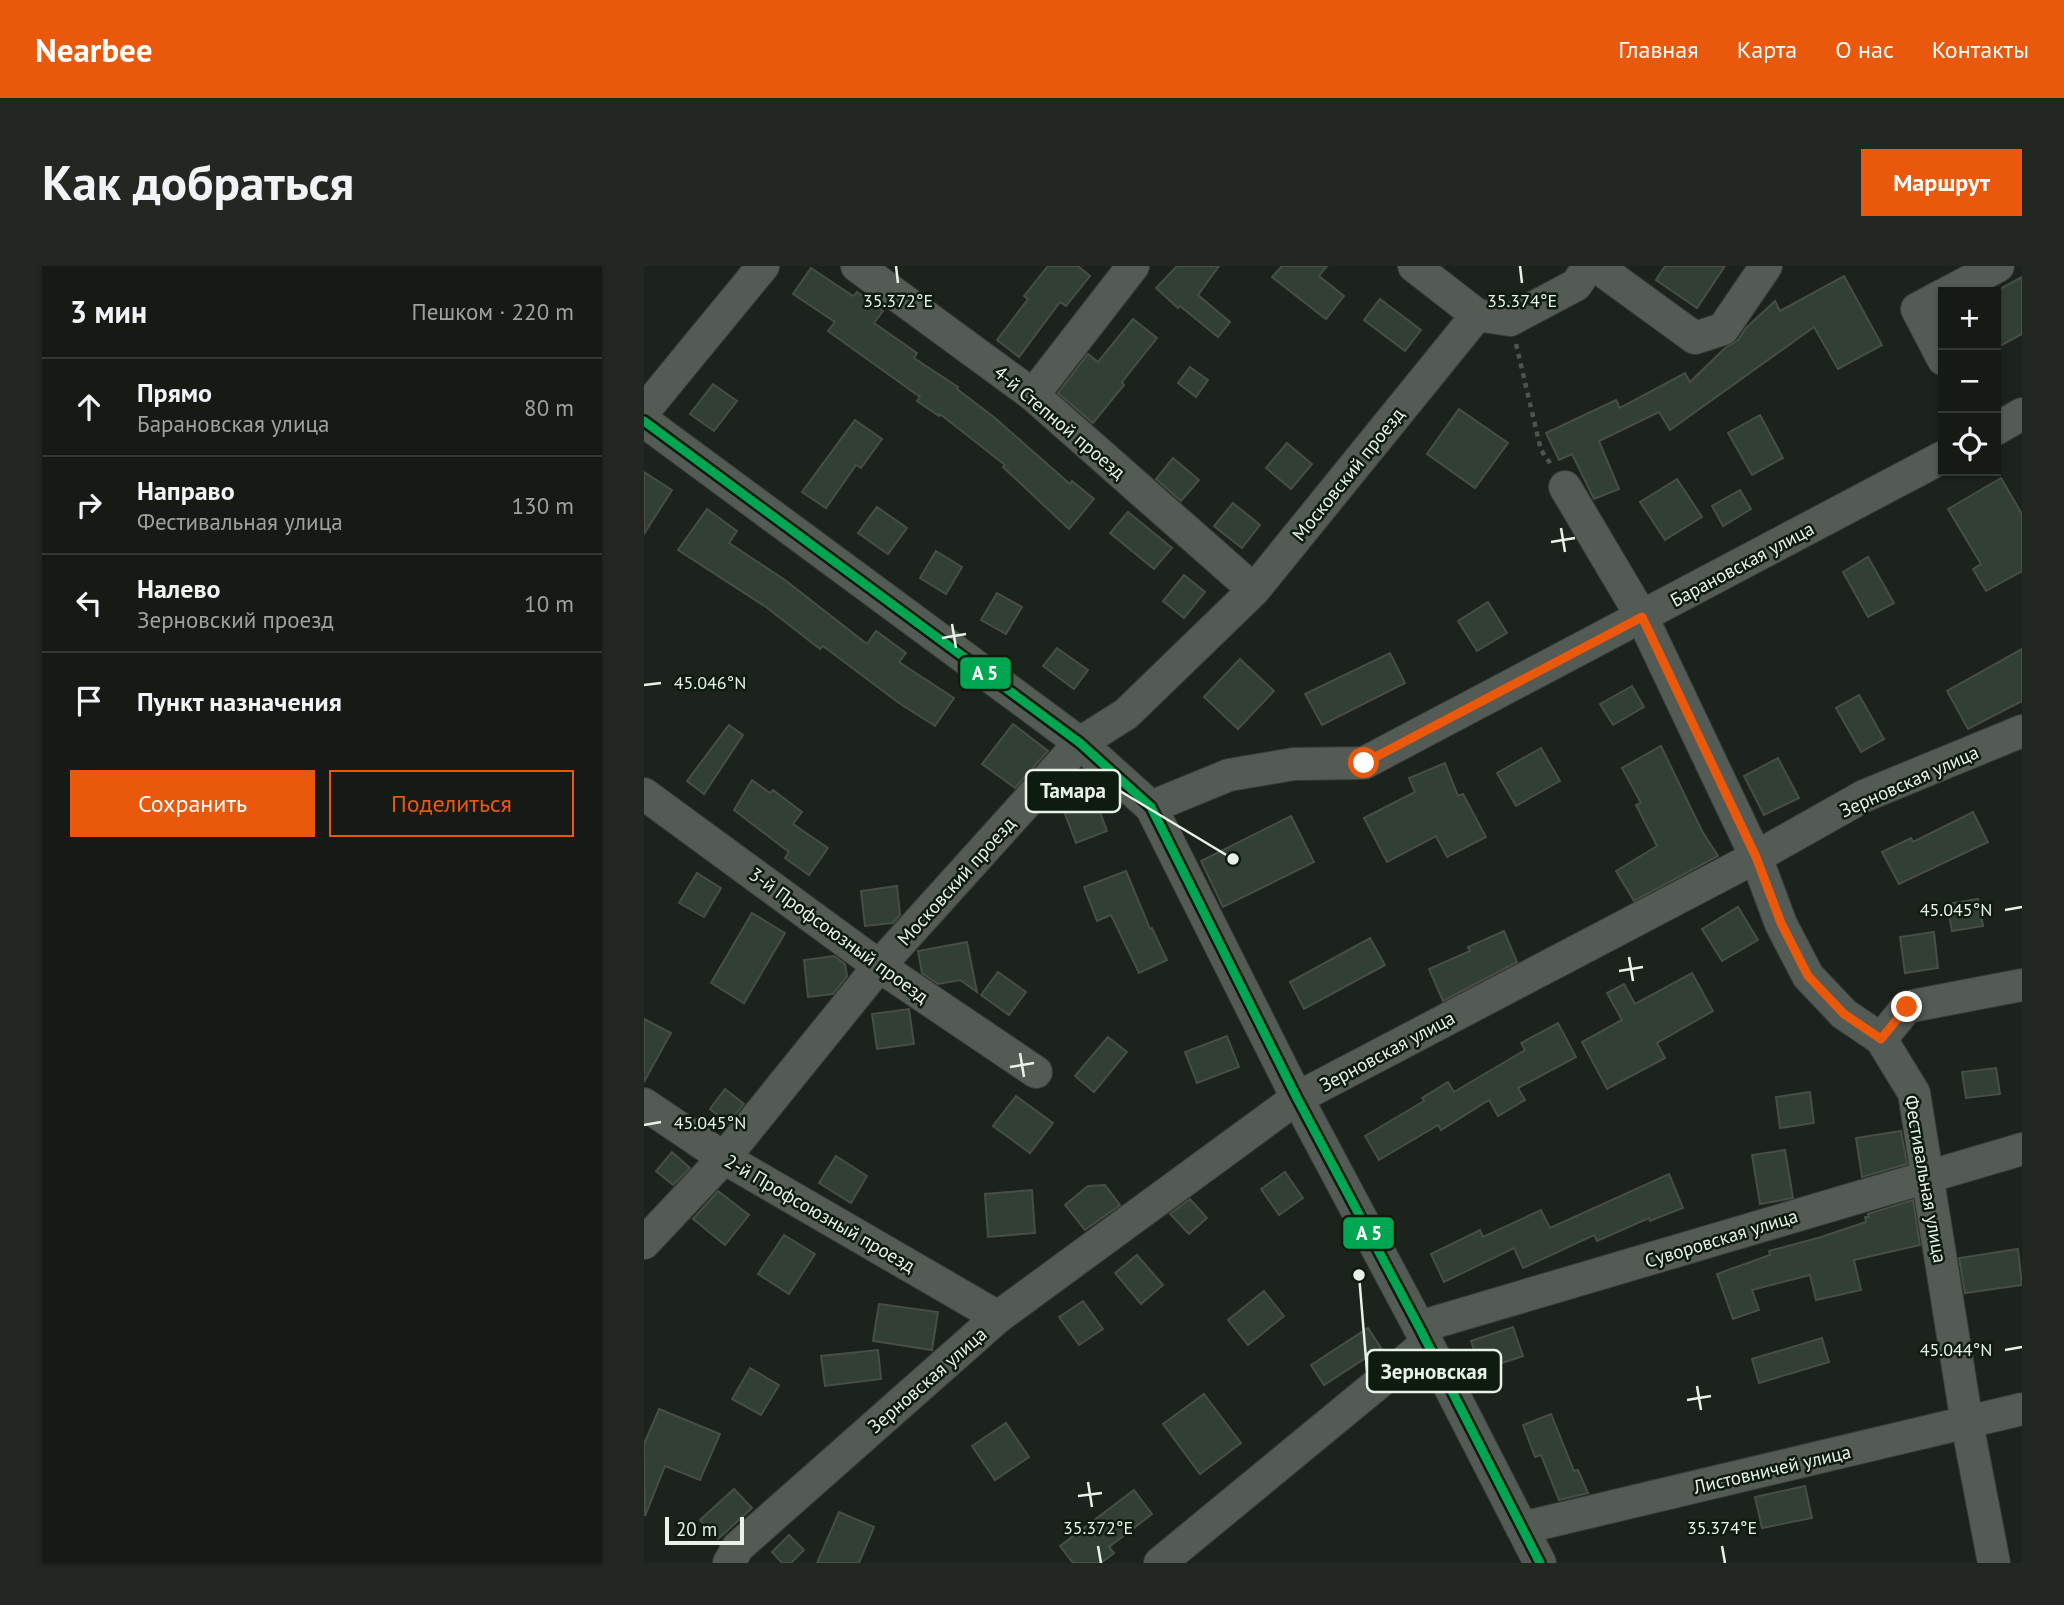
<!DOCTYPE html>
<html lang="ru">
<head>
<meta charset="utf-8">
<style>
	body { margin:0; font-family:"PT Sans",sans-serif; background:#222722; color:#f1f3f6 }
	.controls { position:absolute; right:21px; top:21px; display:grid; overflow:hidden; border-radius:0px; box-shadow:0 2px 5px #0004 }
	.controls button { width:63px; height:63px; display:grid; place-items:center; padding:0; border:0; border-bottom:2px solid #343834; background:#151a15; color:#f1f3f6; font:35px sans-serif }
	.scale { position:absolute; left:21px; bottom:18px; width:79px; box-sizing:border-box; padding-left:7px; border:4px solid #e9f2e9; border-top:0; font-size:19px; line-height:24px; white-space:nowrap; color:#e9f2e9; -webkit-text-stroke:5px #0e1c10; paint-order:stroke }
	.stop { position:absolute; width:21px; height:21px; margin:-16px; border:5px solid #ea580c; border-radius:50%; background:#fff }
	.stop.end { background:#ea580c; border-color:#fff; box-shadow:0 2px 7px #0008 }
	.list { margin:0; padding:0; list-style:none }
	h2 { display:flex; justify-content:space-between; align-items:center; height:91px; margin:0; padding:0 28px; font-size:30px }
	h2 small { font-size:23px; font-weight:400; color:#9da1a0 }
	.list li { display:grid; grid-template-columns:46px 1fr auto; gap:21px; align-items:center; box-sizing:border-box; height:98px; padding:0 28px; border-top:2px solid #343834 }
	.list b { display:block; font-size:26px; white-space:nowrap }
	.list p { margin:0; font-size:23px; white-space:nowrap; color:#9da1a0 }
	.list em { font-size:23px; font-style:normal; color:#9da1a0 }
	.actions { display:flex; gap:14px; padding:21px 28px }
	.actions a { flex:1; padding:16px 0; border:2px solid #ea580c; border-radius:0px; text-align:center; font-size:24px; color:#ea580c }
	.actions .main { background:#ea580c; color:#fff }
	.icon { flex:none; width:38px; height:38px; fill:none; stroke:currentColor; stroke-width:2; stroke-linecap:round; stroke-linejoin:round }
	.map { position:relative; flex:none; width:1378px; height:1297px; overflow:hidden; border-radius:0px }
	header { display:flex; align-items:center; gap:42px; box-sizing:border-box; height:98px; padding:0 35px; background:#ea580c; color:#fff }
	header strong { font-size:33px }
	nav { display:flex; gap:38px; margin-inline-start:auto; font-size:24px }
	.intro { display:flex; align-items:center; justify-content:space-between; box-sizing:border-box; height:168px; padding:0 42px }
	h1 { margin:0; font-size:49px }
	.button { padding:18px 32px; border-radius:0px; background:#ea580c; color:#fff; font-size:24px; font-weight:700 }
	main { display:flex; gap:42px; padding:0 42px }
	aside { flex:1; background:#151a15; border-radius:0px; box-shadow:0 2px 5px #0004 }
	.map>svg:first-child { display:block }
</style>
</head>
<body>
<header>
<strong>Nearbee</strong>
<nav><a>Главная</a><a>Карта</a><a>О нас</a><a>Контакты</a></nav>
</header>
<div class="intro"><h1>Как добраться</h1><a class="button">Маршрут</a></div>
<main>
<aside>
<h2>3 мин<small>Пешком · 220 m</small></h2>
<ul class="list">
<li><svg class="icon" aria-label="ahead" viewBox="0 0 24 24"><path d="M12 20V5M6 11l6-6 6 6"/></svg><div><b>Прямо</b><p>Барановская улица</p></div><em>80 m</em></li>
<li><svg class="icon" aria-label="right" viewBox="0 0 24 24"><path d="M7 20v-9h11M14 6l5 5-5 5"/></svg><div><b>Направо</b><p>Фестивальная улица</p></div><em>130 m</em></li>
<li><svg class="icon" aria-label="left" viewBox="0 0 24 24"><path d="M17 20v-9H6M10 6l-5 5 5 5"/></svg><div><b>Налево</b><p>Зерновский проезд</p></div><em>10 m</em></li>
<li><svg class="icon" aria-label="arrive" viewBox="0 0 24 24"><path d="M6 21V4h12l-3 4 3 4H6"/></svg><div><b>Пункт назначения</b></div></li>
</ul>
<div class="actions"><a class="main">Сохранить</a><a>Поделиться</a></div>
</aside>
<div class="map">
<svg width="1378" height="1297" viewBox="0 0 1378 1297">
	<rect width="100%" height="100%" fill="#1c221c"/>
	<g fill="#323f34" stroke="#474d47" stroke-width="2">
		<polygon points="404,0 434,0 446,10 422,40 416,36 375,91 353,74 384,33 380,30"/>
		<polygon points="533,0 575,0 554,29 586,56 574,71 536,40 534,42 512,22"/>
		<polygon points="638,0 683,0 675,10 700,30 682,53 628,11"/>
		<polygon points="1021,0 1081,0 1053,42 1012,14"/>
		<polygon points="167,2 209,30 213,26 239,45 230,57 273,87 270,92 314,121 313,123 351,152 426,218 428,215 450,233 425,263 359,201 361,199 296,148 295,150 273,135 276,131 184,65 191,56 149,28"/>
		<polygon points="1200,10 1238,79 1194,103 1170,61 1026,164 1015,146 955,175 975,223 950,233 928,188 915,194 902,167 972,134 976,142 1041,107 1046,116 1081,82 1094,74 1102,62 1131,35 1136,45"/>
		<polygon points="1378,11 1378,68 1352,82 1352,25"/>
		<polygon points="736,33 777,64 761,85 720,54"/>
		<polygon points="489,53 513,72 478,116 480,119 449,157 414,127 444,88 454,96"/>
		<polygon points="546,101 564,114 552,131 534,117"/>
		<polygon points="69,118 93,135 70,165 46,148"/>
		<polygon points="815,143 864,177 831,222 783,188"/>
		<polygon points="1116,149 1139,192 1108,209 1084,167"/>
		<polygon points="211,154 238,173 217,202 212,199 182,242 158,226"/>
		<polygon points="643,177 668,198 647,223 622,202"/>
		<polygon points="529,192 555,214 537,235 512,213"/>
		<polygon points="0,206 28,224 0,268"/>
		<polygon points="1357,212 1378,248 1378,305 1342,325 1329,303 1337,298 1304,243"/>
		<polygon points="1033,213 1058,251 1021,274 996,236"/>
		<polygon points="1096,224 1107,243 1079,260 1068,240"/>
		<polygon points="589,237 616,259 598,282 570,260"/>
		<polygon points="233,241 263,262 244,288 214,267"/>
		<polygon points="63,243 93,265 85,277 141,314 223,378 232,365 262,387 255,396 310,432 291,460 255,437 179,380 176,383 122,341 34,284"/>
		<polygon points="484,246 528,282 510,303 466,267"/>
		<polygon points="292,285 318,301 302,328 276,312"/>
		<polygon points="1224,291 1250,337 1224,351 1199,306"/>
		<polygon points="540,309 561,326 540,352 519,335"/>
		<polygon points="353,327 378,341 362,368 337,354"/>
		<polygon points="844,336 863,367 833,385 814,355"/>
		<polygon points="413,382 444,404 430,423 399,400"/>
		<polygon points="1378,383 1378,435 1324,463 1303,425"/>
		<polygon points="746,387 761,417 678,459 661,428"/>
		<polygon points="596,393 630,425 594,463 560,431"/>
		<polygon points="988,420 1000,441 969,459 956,438"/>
		<polygon points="1215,429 1240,473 1217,486 1192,442"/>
		<polygon points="369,458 404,485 371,522 338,498"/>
		<polygon points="85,459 99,469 60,528 43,515"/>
		<polygon points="1017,480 1058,565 1074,590 990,635 972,605 1013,580 992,539 997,537 978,502"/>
		<polygon points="897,482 916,515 872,540 853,507"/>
		<polygon points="1134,492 1155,532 1120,549 1100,510"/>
		<polygon points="801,497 814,530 819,528 842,571 803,591 792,570 743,596 720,552 771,526 765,512"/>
		<polygon points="108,514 126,527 129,524 158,546 149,558 184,582 165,609 141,592 145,586 90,544"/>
		<polygon points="451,533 463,565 432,577 420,545"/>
		<polygon points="1329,546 1344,576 1255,618 1238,586 1267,572 1269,576"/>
		<polygon points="647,550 670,596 579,641 557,595"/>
		<polygon points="482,605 506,663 508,662 523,694 495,707 467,649 453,655 440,621"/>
		<polygon points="53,607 77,622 60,651 35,637"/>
		<polygon points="253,620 256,649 249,657 221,660 217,625"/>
		<polygon points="1334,633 1339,660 1308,665 1303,638"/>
		<polygon points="1094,641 1114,674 1078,695 1058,663"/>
		<polygon points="108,647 141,667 100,737 67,717"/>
		<polygon points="860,665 873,696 799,735 785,703 826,685 824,681"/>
		<polygon points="1290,666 1294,702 1261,707 1256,671"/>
		<polygon points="726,672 741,699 660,743 646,716"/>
		<polygon points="323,676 333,726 316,714 294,718 278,707 274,685"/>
		<polygon points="190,690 201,698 203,710 189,728 164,731 160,694"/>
		<polygon points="354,706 382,726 365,749 337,729"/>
		<polygon points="1048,707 1069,745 1013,777 1021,792 963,823 938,776 978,754 963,727 980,718 991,738"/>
		<polygon points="265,743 270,778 233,783 228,748"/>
		<polygon points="0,753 27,767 0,816"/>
		<polygon points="914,757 932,791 874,822 881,834 854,850 845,834 797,864 794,859 735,894 721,870 780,835 778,832 804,816 810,826 881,784 877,777"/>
		<polygon points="583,770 595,801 553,817 541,786"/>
		<polygon points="464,771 483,786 450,826 431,810"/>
		<polygon points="1352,802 1356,828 1322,832 1318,806"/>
		<polygon points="81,823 100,838 84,857 66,843"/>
		<polygon points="1166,826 1170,857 1136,862 1132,831"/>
		<polygon points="372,830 409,857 386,887 349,860"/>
		<polygon points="1257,865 1263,898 1218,911 1212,872"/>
		<polygon points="1141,884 1149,932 1116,938 1108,889"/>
		<polygon points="28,886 46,902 29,919 12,905"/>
		<polygon points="192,890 223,910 207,937 175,917"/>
		<polygon points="641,906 659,932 635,949 617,923"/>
		<polygon points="1025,908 1039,942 1006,955 1005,952 953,975 950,969 879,1002 870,982 800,1016 787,988 836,964 839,971 897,944 906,962"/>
		<polygon points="461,919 476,939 441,964 421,939 444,920"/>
		<polygon points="388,924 391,967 344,971 341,928"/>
		<polygon points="74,925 105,949 81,979 49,953"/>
		<polygon points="546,933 563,952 545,968 526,948"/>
		<polygon points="1269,934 1276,979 1210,994 1217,1024 1172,1034 1166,1009 1108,1024 1115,1044 1089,1053 1073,1008 1126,989 1125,985 1174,972 1222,956 1221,951 1225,951 1224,948"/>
		<polygon points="140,969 171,988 145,1028 114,1008"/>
		<polygon points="1374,983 1378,1019 1321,1027 1315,992"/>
		<polygon points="493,989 519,1019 497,1038 471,1007"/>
		<polygon points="620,1025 640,1050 604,1079 584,1054"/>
		<polygon points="439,1035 459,1063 435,1079 415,1051"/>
		<polygon points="235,1038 294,1046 288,1084 229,1075"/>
		<polygon points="869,1061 879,1090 837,1104 827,1075"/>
		<polygon points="724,1062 737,1082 680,1119 667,1099"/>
		<polygon points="1178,1072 1185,1096 1115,1117 1108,1093"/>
		<polygon points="234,1084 237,1113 181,1120 177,1090"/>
		<polygon points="106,1102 135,1119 117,1149 88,1133"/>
		<polygon points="560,1128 597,1177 556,1208 519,1158"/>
		<polygon points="15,1143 76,1168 56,1214 21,1200 1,1250 0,1178"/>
		<polygon points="907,1148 930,1205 934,1204 944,1227 915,1234 897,1189 891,1191 879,1159"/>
		<polygon points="362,1157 385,1191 351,1214 328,1180"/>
		<polygon points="1161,1220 1168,1252 1118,1262 1111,1231"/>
		<polygon points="90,1223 108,1242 74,1273 56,1254"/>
		<polygon points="490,1224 508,1248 465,1281 470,1287 457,1297 429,1297 416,1280"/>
		<polygon points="195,1246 230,1261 215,1297 173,1297"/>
		<polygon points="145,1269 160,1284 147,1297 138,1297 128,1286"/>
	</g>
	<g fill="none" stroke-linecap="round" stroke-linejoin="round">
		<defs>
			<g id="minor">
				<polyline points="213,0 389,129 610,324"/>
				<polyline points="770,0 833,49 866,54 932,19 945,0"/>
				<polyline points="952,0 1051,72 1079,63 1122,0"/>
				<polyline points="1305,26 1354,0"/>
				<polyline points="1299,29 1273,43 1299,93"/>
				<polyline points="389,129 489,0"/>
				<polyline points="0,145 119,0"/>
				<polyline points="0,155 436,477 507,541 653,832 775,1061 896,1297"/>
				<polyline points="1352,163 1378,148"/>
				<polyline points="921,221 998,351 1112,591 1137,658 1164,710 1200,748 1237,773 1270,827 1323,1157 1350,1297"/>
				<polyline points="0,528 235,700 392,806"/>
				<polyline points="507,541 585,509 650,498 720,497 1299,191"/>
				<polyline points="1237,773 1263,741 1378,719"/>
				<polyline points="0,838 80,892 354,1051"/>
				<polyline points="0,977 80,892 235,700 436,477 482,448 610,324 833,49"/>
				<polyline points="775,1061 1378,883"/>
				<polyline points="878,1262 1378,1143"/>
				<polyline points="85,1297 94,1281 354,1051 653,832 1112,591 1220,530 1378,465"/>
				<polyline points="516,1297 783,1077"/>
			</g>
		</defs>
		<use href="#minor" stroke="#373d37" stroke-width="34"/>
		<polyline stroke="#4f544f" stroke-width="4.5" stroke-dasharray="5 5" stroke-linecap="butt" points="872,78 897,184 908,200"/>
		<use href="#minor" stroke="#545a54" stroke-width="32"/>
		<defs>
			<polyline id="bus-1" points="0,155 436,477 507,541 653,832 775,1061 896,1297"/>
		</defs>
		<use href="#bus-1" stroke="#0e1c10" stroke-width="14"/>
		<use href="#bus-1" stroke="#00a651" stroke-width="9"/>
	</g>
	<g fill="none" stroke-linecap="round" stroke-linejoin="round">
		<polyline stroke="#ea580c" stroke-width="9" points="720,497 998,351 1112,591 1137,657 1164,710 1200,748 1237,773 1263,741"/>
	</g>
	<path fill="none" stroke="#e9f2e9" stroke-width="2.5" d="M252,0L254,17M876,0L878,17M917,262L921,286M907,276L931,272M308,358L312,382M298,372L322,368M0,419L17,417M1361,644L1378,641M985,691L989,715M975,705L999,701M376,787L380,811M366,801L390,797M0,859L17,856M1361,1084L1378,1081M1053,1120L1057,1144M1043,1134L1067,1130M444,1216L448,1241M434,1230L458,1227M454,1280L457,1297M1078,1280L1081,1297"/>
	<g text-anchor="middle" stroke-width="5" stroke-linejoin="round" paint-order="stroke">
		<g font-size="19" fill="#e9f2e9" stroke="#0e1c10">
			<text transform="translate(416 156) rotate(40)" y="7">4-й Степной проезд</text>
			<text transform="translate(704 208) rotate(-51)" y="7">Московский проезд</text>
			<text transform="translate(1098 298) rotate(-28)" y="7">Барановская улица</text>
			<text transform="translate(1265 515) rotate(-24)" y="7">Зерновская улица</text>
			<text transform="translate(312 615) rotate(-48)" y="7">Московский проезд</text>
			<text transform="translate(195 669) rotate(36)" y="7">3-й Профсоюзный проезд</text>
			<text transform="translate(743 785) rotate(-28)" y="7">Зерновская улица</text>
			<text transform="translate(1282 913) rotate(80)" y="7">Фестивальная улица</text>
			<text transform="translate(176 947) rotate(30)" y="7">2-й Профсоюзный проезд</text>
			<text transform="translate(1077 972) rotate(-17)" y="7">Суворовская улица</text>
			<text transform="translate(283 1114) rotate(-41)" y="7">Зерновская улица</text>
			<text transform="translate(1128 1203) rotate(-13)" y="7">Листовничей улица</text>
		</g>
	</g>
	<g font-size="18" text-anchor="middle" fill="#e9f2e9" stroke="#0e1c10" stroke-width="5" stroke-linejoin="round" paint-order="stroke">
		<text x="254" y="41">35.372°E</text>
		<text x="878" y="41">35.374°E</text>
		<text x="66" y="423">45.046°N</text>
		<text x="1312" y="650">45.045°N</text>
		<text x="66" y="863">45.045°N</text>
		<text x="1312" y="1090">45.044°N</text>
		<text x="454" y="1268">35.372°E</text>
		<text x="1078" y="1268">35.374°E</text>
	</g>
	<path fill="none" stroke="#e9f2e9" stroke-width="2.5" d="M589 593L476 525M715 1009L723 1105"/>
	<g fill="#e9f2e9" stroke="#0e1c10" stroke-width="2.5">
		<circle cx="589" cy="593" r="7"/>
		<circle cx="715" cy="1009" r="7"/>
	</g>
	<g fill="#0e1c10" stroke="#e9f2e9" stroke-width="2.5">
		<rect x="382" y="504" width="94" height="42" rx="7"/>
		<rect x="723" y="1084" width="134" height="42" rx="7"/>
	</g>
	<g font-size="21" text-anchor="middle" font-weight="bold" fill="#e9f2e9">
		<text x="429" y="532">Тамара</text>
		<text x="790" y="1113">Зерновская</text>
	</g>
	<g stroke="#0e1c10" stroke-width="2.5">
		<rect x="315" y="390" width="53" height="34" rx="7" fill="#00a651"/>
		<rect x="698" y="950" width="53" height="34" rx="7" fill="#00a651"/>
	</g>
	<g font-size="19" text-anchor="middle" font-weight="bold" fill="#fff">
		<text x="341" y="414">A 5</text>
		<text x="725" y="974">A 5</text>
	</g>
</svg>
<div class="controls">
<button>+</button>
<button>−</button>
<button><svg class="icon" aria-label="locate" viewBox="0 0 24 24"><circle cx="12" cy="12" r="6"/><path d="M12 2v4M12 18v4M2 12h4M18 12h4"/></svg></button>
</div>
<div class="scale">20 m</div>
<div class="stop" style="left:720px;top:497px"></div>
<div class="stop end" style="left:1263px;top:741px"></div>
</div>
</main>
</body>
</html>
